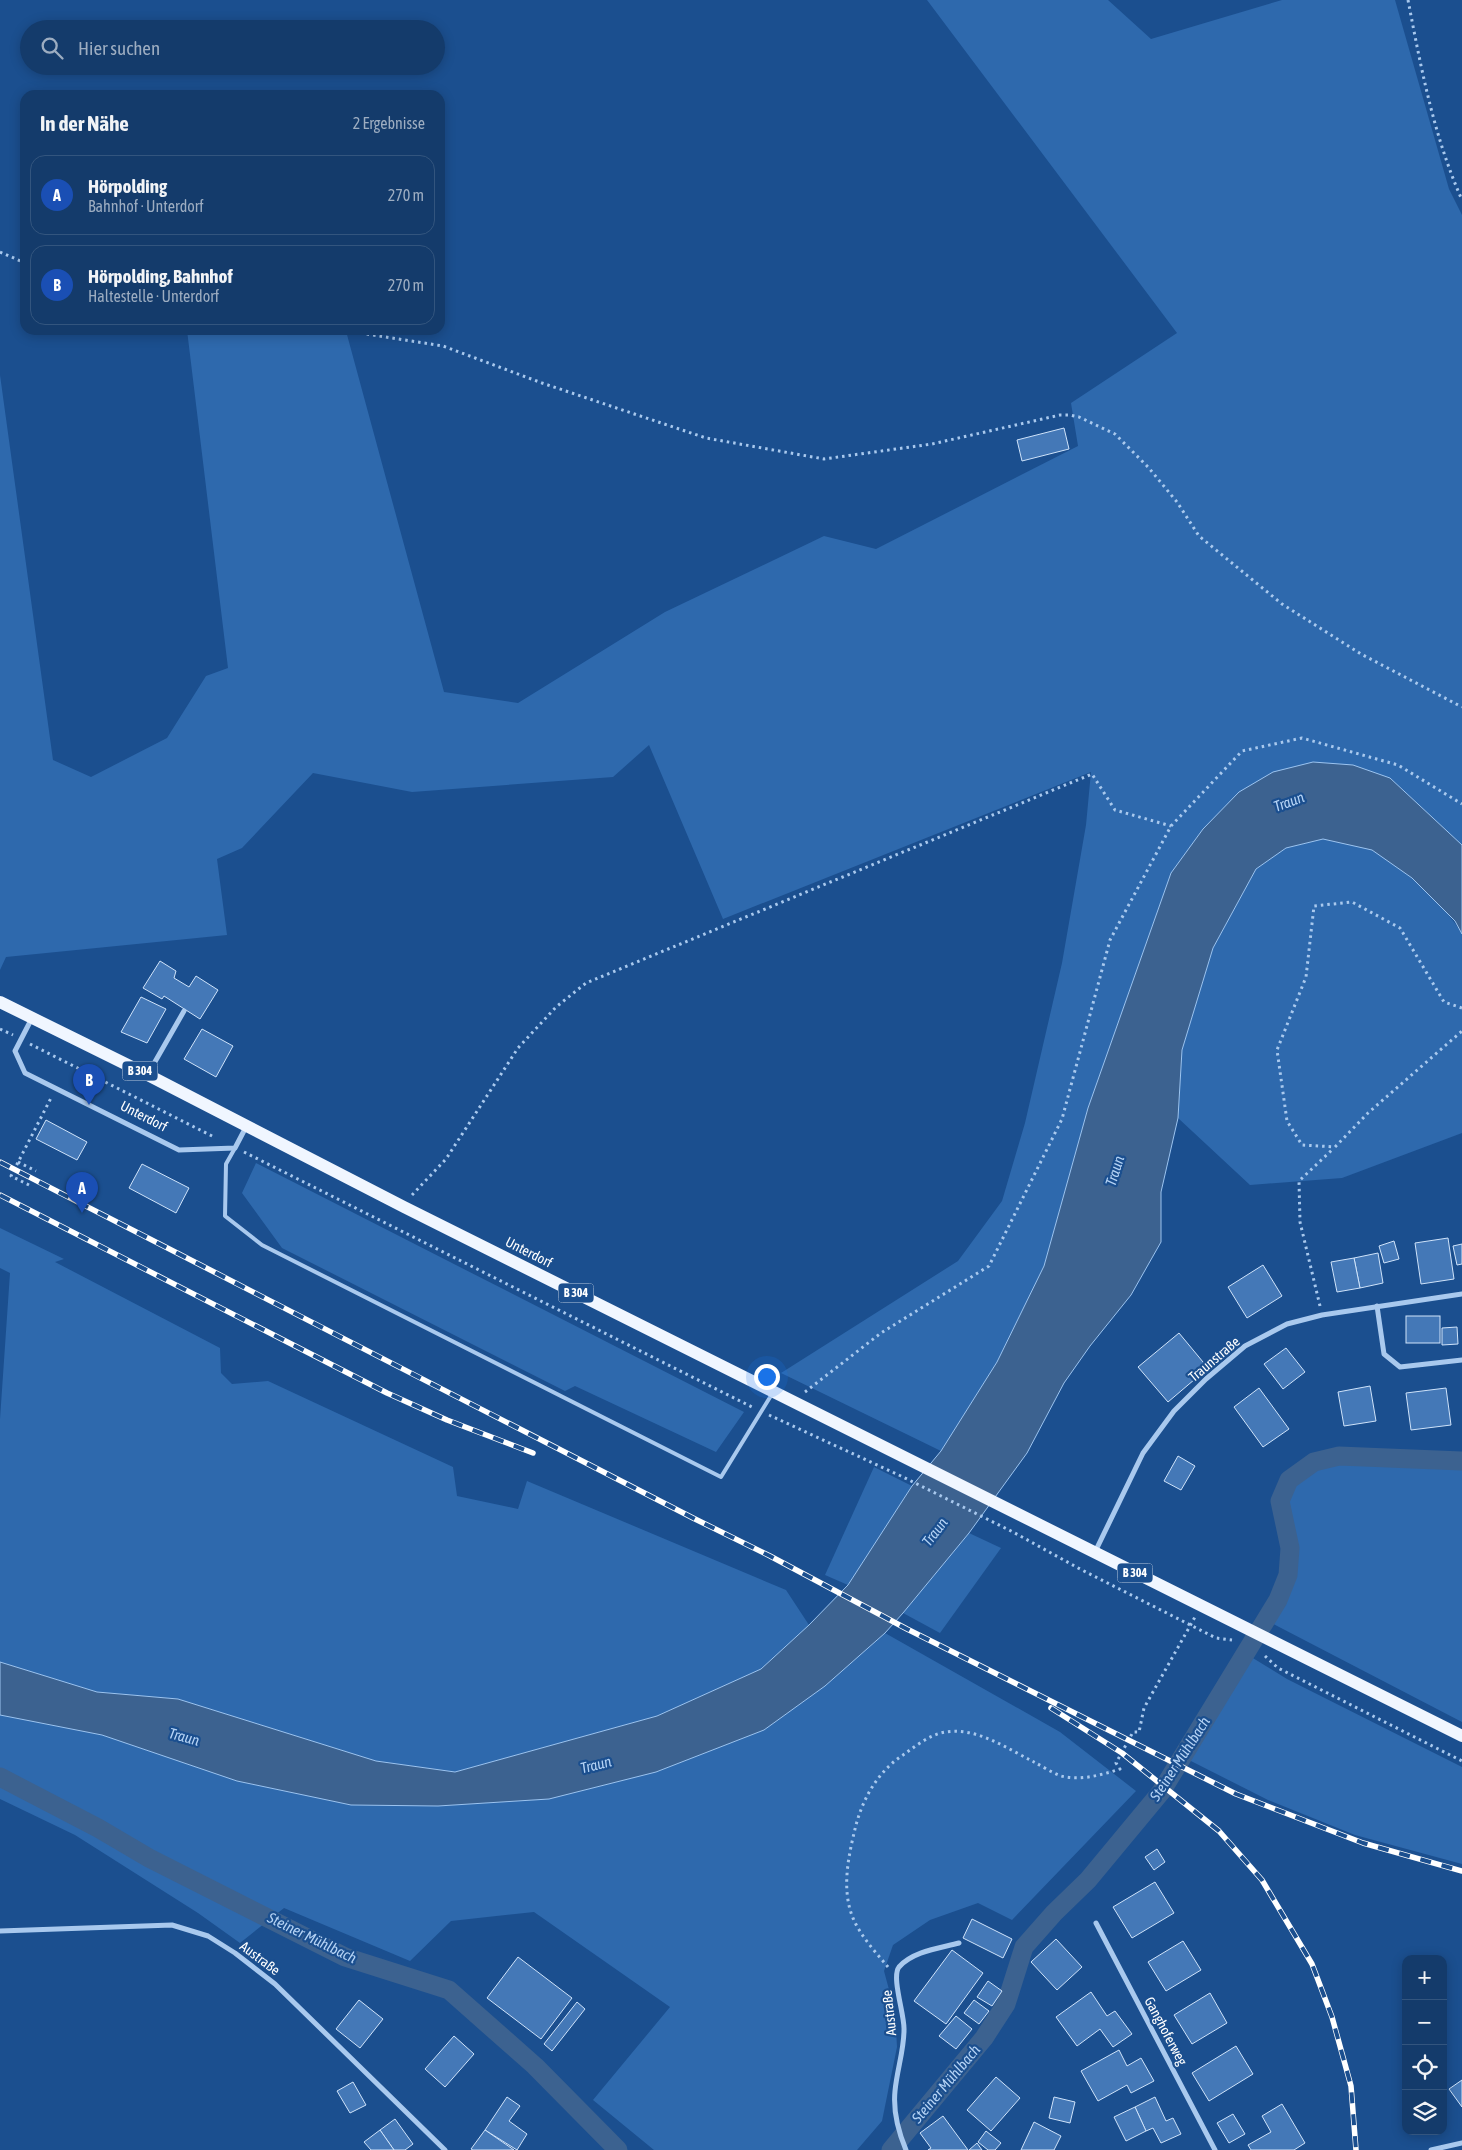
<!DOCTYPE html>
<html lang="de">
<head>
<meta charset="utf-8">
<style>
	body { margin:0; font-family:"Asap Condensed",sans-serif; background:#214673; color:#f1f3f6 }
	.controls { position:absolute; right:15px; bottom:15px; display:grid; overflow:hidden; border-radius:10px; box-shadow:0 2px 12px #0003 }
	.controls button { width:45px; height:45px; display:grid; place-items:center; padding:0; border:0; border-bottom:1px solid #33557e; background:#143b6b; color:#f1f3f6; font:25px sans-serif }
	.you { position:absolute; left:766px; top:1376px; width:18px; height:18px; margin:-12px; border:4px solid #fff; border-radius:50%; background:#1a73e8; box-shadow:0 0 0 8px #1a73e833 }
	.badge { display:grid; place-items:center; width:32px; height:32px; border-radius:50%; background:#d6ab8b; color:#fff; font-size:16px; font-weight:700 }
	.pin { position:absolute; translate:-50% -41px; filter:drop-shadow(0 1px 2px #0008) }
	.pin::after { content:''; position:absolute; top:26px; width:18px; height:15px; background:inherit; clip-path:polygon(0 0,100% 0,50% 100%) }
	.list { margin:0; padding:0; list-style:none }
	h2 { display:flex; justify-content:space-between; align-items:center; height:65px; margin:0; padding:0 20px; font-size:21px }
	h2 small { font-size:16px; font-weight:400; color:#9dadc1 }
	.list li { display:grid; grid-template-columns:32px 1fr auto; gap:15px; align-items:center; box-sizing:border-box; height:80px; margin:0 10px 10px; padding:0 10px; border:1px solid #33557e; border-radius:15px }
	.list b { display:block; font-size:19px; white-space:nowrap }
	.list p { margin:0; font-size:16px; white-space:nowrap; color:#9dadc1 }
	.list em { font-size:16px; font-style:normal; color:#9dadc1 }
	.icon { flex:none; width:28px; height:28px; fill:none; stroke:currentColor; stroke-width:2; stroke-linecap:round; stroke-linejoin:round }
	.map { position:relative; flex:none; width:1462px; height:2150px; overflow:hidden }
	.search { position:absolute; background:#143b6b; box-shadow:0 2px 12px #0003; left:20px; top:20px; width:425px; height:55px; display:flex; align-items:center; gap:12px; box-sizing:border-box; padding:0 18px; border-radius:28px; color:#9dadc1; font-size:19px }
	.panel { position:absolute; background:#143b6b; box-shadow:0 2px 12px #0003; left:20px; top:90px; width:425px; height:245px; border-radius:15px }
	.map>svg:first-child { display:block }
</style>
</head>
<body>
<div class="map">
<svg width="1462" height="2150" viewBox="0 0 1462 2150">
	<rect width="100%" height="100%" fill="#1b4f8f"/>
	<g fill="#2e69ad">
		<polygon points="927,0 1108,0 1151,39 1282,0 1395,0 1449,189 1462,215 1462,845 1390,778 1203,829 1171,873 1088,1108 1044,1266 997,1362 941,1451 781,1373 958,1261 1002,1201 1025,1123 1062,963 1086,825 1091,772 723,919 649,745 613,777 412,792 313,773 242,848 217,859 227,935 6,957 0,970 0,375 53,760 91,777 167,738 206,676 228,668 187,330 346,331 444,692 518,703 665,612 824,536 876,549 1078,446 1071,403 1177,333"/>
		<path d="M1323,839C1339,842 1358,844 1372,850C1399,863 1448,908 1462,934V1133L1342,1178L1250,1185L1178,1118L1182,1050L1213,948L1256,869L1286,848Z"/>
		<polygon points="256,1163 744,1412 716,1452 575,1386 565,1391 282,1248 242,1193"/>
		<polygon points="0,1228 64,1259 55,1262 220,1348 221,1373 232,1384 268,1381 453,1467 457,1496 518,1509 527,1481 786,1590 809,1625 761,1669 657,1716 455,1772 376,1761 178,1699 97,1692 0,1662 0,1419 10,1273 0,1268"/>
		<polygon points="1316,1452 1462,1458 1462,1722 1262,1618 1273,1600 1286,1558 1276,1510 1281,1484"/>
		<polygon points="874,1467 912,1486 848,1585 825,1575"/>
		<polygon points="969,1533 1001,1548 940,1633 903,1613"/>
		<polygon points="885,1633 1060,1732 1136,1791 1012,1920 978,1903 930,1920 893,1945 884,1971 895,2012 897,2047 882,2121 857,2150 654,2150 593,2100 670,2007 534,1912 451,1921 410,1961 284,1908 240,1943 198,1913 75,1835 0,1799 0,1715 102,1735 237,1781 351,1805 438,1806 549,1799 656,1772 764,1730 825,1686"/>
		<polygon points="1243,1652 1287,1679 1462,1767 1462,1864 1355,1835 1268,1800 1185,1758"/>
	</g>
	<polygon fill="#3c6290" stroke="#9cc4f0" points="1313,762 1353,765 1390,778 1462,845 1462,934 1455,921 1412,878 1372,850 1323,839 1286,848 1256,869 1213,948 1182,1050 1178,1118 1161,1192 1161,1242 1131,1295 1090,1346 1064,1383 1027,1453 969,1533 903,1613 885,1633 825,1686 764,1730 656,1772 549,1799 438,1806 351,1805 237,1781 102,1735 0,1715 0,1662 97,1692 178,1699 376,1761 455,1772 657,1716 761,1669 809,1625 848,1585 912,1486 941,1451 997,1362 1044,1266 1088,1108 1171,873 1203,829 1239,792 1273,772"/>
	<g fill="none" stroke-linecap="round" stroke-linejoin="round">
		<g stroke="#3c6290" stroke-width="19">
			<polyline points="0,1777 98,1828 149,1858 345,1957 449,1990 535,2066 618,2150"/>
			<polyline points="891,2150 984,2038 1006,2004 1024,1947 1054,1913 1088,1880 1161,1792 1278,1600 1288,1575 1290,1548 1280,1501 1289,1480 1314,1462 1339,1456 1462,1461"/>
		</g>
	</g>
	<g fill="#4478b7" stroke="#cfe3fa">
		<polygon points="1064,428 1069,449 1022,461 1017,440"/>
		<polygon points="160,961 176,971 174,978 189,987 196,976 218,990 200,1019 164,996 162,999 143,988"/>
		<polygon points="141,997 166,1009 147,1043 121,1032"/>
		<polygon points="202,1029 233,1046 216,1077 184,1059"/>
		<polygon points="46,1120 87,1142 77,1160 36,1139"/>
		<polygon points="142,1164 189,1188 176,1213 129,1188"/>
		<polygon points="1448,1238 1454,1279 1421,1284 1415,1243"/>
		<polygon points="1394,1241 1399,1259 1384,1263 1379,1246"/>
		<polygon points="1462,1244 1462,1264 1457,1265 1453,1246"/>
		<polygon points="1378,1253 1383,1283 1360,1288 1354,1258"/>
		<polygon points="1354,1258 1360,1288 1337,1292 1331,1262"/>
		<polygon points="1263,1265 1282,1296 1247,1318 1228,1287"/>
		<rect x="1406" y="1316" width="34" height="27"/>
		<polygon points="1457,1327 1458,1344 1442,1345 1442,1328"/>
		<polygon points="1179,1333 1208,1368 1168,1402 1138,1367"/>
		<polygon points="1286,1348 1305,1372 1283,1389 1264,1364"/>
		<polygon points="1370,1386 1376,1421 1344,1426 1338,1392"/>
		<polygon points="1259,1388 1289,1429 1263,1447 1234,1407"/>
		<polygon points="1446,1388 1451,1425 1411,1430 1406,1393"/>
		<polygon points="1178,1456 1195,1466 1181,1490 1164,1481"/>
		<polygon points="1157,1849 1165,1862 1154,1870 1145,1857"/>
		<polygon points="1155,1882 1174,1913 1132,1938 1113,1907"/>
		<polygon points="972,1919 1012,1939 1003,1958 963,1938"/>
		<polygon points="1056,1939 1082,1967 1057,1990 1031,1962"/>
		<polygon points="1183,1941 1201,1970 1166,1991 1148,1962"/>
		<polygon points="952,1950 983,1973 946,2024 914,2001"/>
		<polygon points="518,1957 572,1998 541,2039 487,1998"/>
		<polygon points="988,1981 1002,1991 992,2006 977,1997"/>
		<polygon points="1091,1992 1107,2016 1115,2011 1132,2034 1113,2047 1100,2029 1077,2046 1056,2017"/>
		<polygon points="1210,1993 1227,2023 1192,2044 1174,2015"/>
		<polygon points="359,2000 383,2019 360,2048 336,2029"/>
		<polygon points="974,2000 989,2011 979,2024 964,2013"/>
		<polygon points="577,2002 585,2009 552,2051 544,2044"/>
		<polygon points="956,2016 972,2029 956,2049 939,2036"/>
		<polygon points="454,2036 474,2054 445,2087 425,2069"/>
		<polygon points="1236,2046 1253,2074 1209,2101 1192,2073"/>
		<polygon points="1119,2050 1127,2066 1141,2058 1154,2081 1131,2093 1127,2085 1098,2101 1081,2071"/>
		<polygon points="996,2077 1020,2098 991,2131 967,2110"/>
		<polygon points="1462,2080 1462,2107 1449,2089"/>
		<polygon points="353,2082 366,2105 350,2113 337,2091"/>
		<polygon points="507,2097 520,2106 509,2121 527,2134 517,2150 485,2130"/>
		<polygon points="1054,2097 1075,2102 1070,2123 1049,2118"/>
		<polygon points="1155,2097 1166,2121 1173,2118 1181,2134 1161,2143 1153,2128 1146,2131 1135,2107"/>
		<polygon points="1282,2104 1305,2143 1294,2150 1251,2150 1248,2145 1271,2132 1262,2116"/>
		<polygon points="1135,2107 1146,2131 1126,2141 1114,2117"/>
		<polygon points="1233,2114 1245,2134 1229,2143 1217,2123"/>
		<polygon points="943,2116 954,2131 968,2150 928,2150 931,2148 920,2133"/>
		<polygon points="395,2119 413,2144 405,2150 394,2150 380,2130"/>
		<polygon points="1034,2122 1061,2136 1054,2150 1021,2150"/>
		<polygon points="380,2130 394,2150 371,2150 364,2142"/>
		<polygon points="485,2130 514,2150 473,2150 471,2149"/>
		<polygon points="986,2131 1001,2143 995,2150 988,2150 978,2142"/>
		<polygon points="977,2143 982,2150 969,2150"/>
	</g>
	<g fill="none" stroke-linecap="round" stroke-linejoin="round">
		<g stroke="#a9c9ee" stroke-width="3" stroke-dasharray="2.5 4" stroke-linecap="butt">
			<path d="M1408,0C1421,68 1434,137 1462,200"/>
			<polyline points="0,252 25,263"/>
			<polyline points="341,330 443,346 542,383 706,438 824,459 932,444 1060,415 1070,415 1079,417 1115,434 1148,467 1177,502 1199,536 1282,604 1361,654 1462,707"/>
			<polyline points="1462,1008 1444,1002 1400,928 1352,902 1314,906 1306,977 1277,1050 1287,1121 1302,1145 1335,1147 1368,1113 1462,1031"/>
			<polyline points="0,1029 13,1035"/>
			<polyline points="30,1044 214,1137"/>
			<polyline points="244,1152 752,1407"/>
			<polyline points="18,1162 36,1171"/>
			<polyline points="29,1185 11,1176 51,1098"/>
			<polyline points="412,1195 446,1159 518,1048 556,1007 586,983 1092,774 1115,810 1171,826"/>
			<polyline points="1320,1306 1300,1222 1299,1181 1334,1148"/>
			<polyline points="805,1392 881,1333 989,1266 1062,1119 1110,940 1171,826 1242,751 1302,738 1398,765 1462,804"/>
			<polyline points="769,1415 901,1476 1013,1532 1080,1569 1216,1638 1232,1640"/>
			<polyline points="1265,1656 1278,1668 1462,1761"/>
			<path d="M888,1967C878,1955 866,1942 858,1928C840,1898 847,1862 855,1829C862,1800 877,1772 903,1755C916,1746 930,1734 946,1732C977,1727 1008,1749 1034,1762C1042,1766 1052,1773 1061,1776C1081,1781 1101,1775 1120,1769L1116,1763L1133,1732H1139L1144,1708L1195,1617"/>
		</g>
		<polyline stroke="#a9c9ee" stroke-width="4" points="235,1148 226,1164 225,1216 262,1245 721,1477 772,1394"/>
		<g stroke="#a9c9ee" stroke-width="5">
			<polyline points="32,1018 15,1051 25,1073 179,1150 235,1148 246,1127"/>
			<polyline points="148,1074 184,1011"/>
			<polyline points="1377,1306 1384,1354 1400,1367 1462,1360"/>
			<polyline points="1095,1552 1143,1453 1174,1411 1206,1379 1245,1346 1287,1324 1322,1315 1462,1294"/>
			<polyline points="1096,1923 1215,2150"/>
			<polyline points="0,1931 172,1925 208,1936 235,1953 275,1984 445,2150"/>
			<path d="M906,2150C898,2131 893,2111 895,2091C897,2070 904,2050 904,2030C905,2016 891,1977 899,1967C913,1951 941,1948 959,1943"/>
			<polyline points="1431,2150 1462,2143"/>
		</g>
		<polyline stroke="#f0f6ff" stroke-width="12" points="0,1002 148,1075 404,1207 1462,1736"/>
		<defs>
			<g id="rail">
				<polyline points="0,1162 693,1518 770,1556 907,1629 1236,1794 1363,1843 1462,1871"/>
				<polyline points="0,1195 387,1393 447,1420 533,1453"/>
				<polyline points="1051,1708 1122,1753 1219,1831 1262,1880 1312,1964 1332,2017 1351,2086 1356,2150"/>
			</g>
		</defs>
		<use href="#rail" stroke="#fff" stroke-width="5.5"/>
		<use href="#rail" stroke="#1b4f8f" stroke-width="4" stroke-dasharray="11" stroke-linecap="butt"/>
	</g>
	<g text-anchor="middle" stroke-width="4.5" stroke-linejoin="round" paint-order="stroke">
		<g fill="#1b4f8f" stroke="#bbcadd" stroke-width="1">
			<rect x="122.5" y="1061.5" width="35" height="19" rx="4"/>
			<rect x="558.5" y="1283.5" width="35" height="19" rx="4"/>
			<rect x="1117.5" y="1563.5" width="35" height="19" rx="4"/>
		</g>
		<g font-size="12" font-weight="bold" fill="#fff">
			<text x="140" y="1075">B 304</text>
			<text x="576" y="1297">B 304</text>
			<text x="1135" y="1577">B 304</text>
		</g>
		<g font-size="14" fill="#fff" stroke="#1b4f8f">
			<text transform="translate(144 1116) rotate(27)" y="5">Unterdorf</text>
			<text transform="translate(529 1252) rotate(27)" y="5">Unterdorf</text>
			<text transform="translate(1214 1359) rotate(-40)" y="5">Traunstraße</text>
			<text transform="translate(260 1958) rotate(37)" y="5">Austraße</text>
			<text transform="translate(889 2013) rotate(-96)" y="5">Austraße</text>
			<text transform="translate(1166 2031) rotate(62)" y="5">Ganghoferweg</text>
		</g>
		<g font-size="15" font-style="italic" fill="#b5d3f5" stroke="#1b4f8f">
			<text transform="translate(1289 802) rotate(-20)" y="5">Traun</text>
			<text transform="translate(1115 1171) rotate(-72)" y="5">Traun</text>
			<text transform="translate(935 1532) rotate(-53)" y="5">Traun</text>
			<text transform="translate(184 1737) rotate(15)" y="5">Traun</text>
			<text transform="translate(1180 1759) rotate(-57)" y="5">Steiner Mühlbach</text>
			<text transform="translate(596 1765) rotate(-14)" y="5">Traun</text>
			<text transform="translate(312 1938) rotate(26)" y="5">Steiner Mühlbach</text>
			<text transform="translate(946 2084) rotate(-50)" y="5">Steiner Mühlbach</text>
		</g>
	</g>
</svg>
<div class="controls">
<button>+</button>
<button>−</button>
<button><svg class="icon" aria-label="locate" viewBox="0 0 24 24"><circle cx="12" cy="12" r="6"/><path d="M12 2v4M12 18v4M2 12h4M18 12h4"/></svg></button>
<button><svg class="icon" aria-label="layers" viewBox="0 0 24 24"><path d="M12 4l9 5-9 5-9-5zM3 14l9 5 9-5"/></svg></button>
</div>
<div class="you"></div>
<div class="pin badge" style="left:82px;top:1213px;background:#1a4fb4">A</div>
<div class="pin badge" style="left:89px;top:1105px;background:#1a4fb4">B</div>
<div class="search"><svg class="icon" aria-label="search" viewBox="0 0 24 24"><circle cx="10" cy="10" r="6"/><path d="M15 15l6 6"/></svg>Hier suchen</div>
<section class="panel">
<h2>In der Nähe<small>2 Ergebnisse</small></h2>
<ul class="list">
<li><span class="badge" style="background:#1a4fb4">A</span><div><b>Hörpolding</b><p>Bahnhof · Unterdorf</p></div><em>270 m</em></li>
<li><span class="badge" style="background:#1a4fb4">B</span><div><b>Hörpolding, Bahnhof</b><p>Haltestelle · Unterdorf</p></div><em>270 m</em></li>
</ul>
</section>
</div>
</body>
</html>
